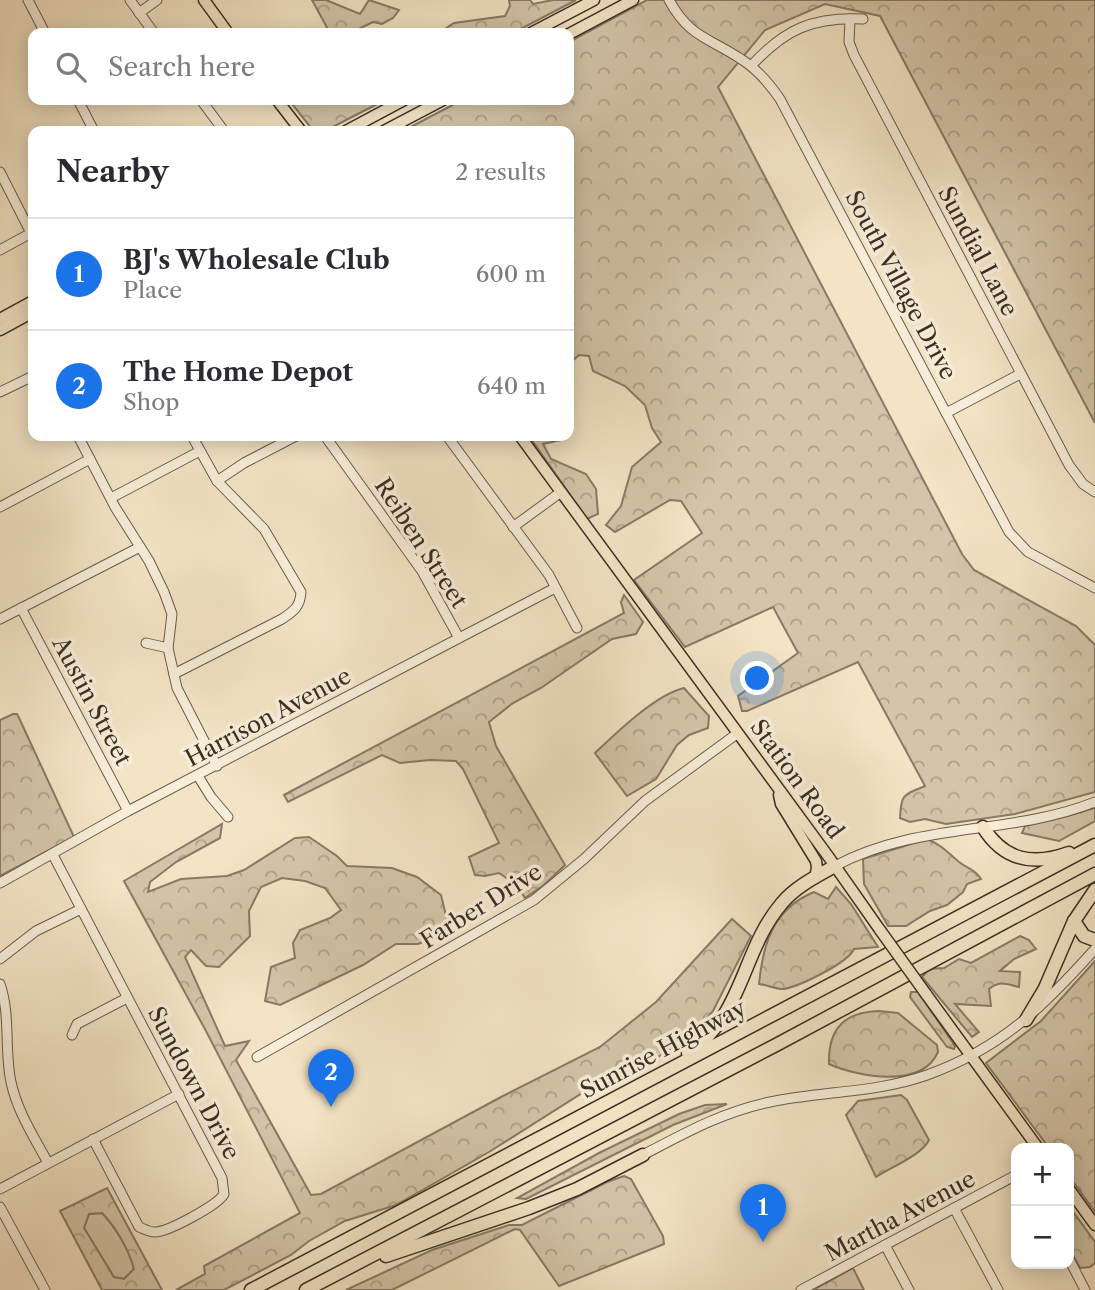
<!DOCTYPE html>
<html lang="en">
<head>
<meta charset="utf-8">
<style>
	body { margin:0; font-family:"Libre Caslon Text",serif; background:#f2f2f3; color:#2b2b33 }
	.controls { position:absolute; right:21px; bottom:21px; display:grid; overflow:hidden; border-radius:14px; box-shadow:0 4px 18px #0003 }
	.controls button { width:63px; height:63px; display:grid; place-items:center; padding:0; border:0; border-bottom:2px solid #e1e1e2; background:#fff; color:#2b2b33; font:35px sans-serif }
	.you { position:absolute; left:758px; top:679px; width:24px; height:24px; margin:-18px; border:5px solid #fff; border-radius:50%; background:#1a73e8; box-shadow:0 0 0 10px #1a73e833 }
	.badge { display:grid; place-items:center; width:46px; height:46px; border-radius:50%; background:#1a73e8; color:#fff; font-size:23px; font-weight:700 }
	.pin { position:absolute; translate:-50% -58px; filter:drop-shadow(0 2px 4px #0008) }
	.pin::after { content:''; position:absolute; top:37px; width:24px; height:21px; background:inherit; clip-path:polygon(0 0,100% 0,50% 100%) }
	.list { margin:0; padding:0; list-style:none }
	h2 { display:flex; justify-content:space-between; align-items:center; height:91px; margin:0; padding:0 28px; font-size:30px }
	h2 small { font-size:23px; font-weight:400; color:#7c7c81 }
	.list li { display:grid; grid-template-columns:46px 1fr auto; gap:21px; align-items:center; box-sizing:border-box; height:112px; padding:0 28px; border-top:2px solid #e1e1e2 }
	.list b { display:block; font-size:26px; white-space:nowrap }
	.list p { margin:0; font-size:23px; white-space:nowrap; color:#7c7c81 }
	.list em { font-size:23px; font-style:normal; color:#7c7c81 }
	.icon { flex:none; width:38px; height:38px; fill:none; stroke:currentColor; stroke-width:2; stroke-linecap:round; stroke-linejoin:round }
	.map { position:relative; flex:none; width:1095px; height:1290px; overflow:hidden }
	.search { position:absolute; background:#fff; box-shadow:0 4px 18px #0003; left:28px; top:28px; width:546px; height:77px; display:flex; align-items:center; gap:18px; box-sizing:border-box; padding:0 24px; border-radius:14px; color:#7c7c81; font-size:26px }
	.panel { position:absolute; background:#fff; box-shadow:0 4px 18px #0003; left:28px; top:126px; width:546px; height:315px; border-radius:14px }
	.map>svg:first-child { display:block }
</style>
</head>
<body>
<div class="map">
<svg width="1095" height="1290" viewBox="0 0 1095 1290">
	<defs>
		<pattern id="forest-crowns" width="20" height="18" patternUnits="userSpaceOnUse" patternTransform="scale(1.75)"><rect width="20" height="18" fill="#d4c5a9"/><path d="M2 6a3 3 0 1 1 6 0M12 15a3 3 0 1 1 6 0" fill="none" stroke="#ada089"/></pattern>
	</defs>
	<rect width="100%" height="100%" fill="#f3e4c5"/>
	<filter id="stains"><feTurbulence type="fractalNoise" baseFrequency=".00286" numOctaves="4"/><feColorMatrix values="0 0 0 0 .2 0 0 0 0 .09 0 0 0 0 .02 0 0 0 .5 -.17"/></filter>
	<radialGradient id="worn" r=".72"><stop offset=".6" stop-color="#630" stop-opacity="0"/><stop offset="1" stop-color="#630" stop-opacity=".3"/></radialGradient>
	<path fill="#d4c5a9" stroke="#887a66" stroke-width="2" d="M102,1213C116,1228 129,1249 134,1269L124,1279L114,1278L84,1228L89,1214Z"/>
	<g fill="url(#forest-crowns)" stroke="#887a66" stroke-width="2" fill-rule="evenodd">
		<polygon points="312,0 326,0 360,14 369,0 399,10 393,18 382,24 373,22 350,33 330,33"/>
		<polygon points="509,0 530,0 533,4 553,0 576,0 513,33 439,33 454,23 505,16 510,6"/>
		<path d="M647,0H1095V423L880,16L825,4L765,30L718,87L962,554L974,570L1076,626L1095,645V792L1015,814L946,824L925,819L910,822L900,818C901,793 904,795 925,786L858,662L747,711H742L738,696L798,653L773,607L685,647L634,580L702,533L681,501L670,500L615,532L606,525L621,506L632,467L661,442L652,428L645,405L625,386L593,371L589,356L579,355L569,364V131H403L462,100H569V42Z"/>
		<polygon points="289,100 315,100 326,103 331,100 385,100 325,131 312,129"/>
		<polygon points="529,436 561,436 561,440 543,444 551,459 586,474 596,489 598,514 587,519"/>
		<polygon points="624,595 643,622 636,634 612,639 541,688 513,703 489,722 496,746 565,865 544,885 525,898 517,885 499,873 485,876 475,875 469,857 499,843 463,769 456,761 430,760 400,763 382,755 288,802 284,795 624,613 621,602"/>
		<path d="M684,688L709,716L708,728L689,735L677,745L656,779L627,796L595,753C616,733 655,695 684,688Z"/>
		<polygon points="13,714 17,714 20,720 74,837 0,876 0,720"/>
		<polygon points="1095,808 1095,821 1059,841 1022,833 1025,826"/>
		<polygon points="222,824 220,838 176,862 150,882 148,892 181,879 227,876 244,870 295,838 309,837 337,856 347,866 392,868 417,877 441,895 450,932 418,944 396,944 363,965 280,1005 265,1001 271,967 295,958 293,943 300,930 330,918 341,910 325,888 305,881 282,878 261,887 249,911 250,936 219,967 206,966 191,950 185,957 225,1046 249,1041 236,1060 311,1195 321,1194 501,1097 600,1047 656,1002 732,919 751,936 713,1011 692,1035 658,1057 595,1085 489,1152 396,1205 345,1221 309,1241 291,1255 224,1290 176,1290 205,1274 204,1266 300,1213 206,1031 124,881"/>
		<path d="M927,839C943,846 947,852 959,862C968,869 975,869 981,879L967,884L963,892L947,905L930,911L906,926H888L864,884L863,859Z"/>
		<path d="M836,887L851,904L878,947L854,949C848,963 795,989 781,989C774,988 766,985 759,984C763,943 773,909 814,892L828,899Z"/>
		<path d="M1020,936L1029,940L1036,949L1014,959L1000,971L1020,972L1019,987C1006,984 1000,980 989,989L991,1006L955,1004L979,1032L972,1037L922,977L929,969L944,968L959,959L971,963Z"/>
		<polygon points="1095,961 1095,1212 1069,1176 1069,1148 1049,1148 986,1063 1041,1021"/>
		<polygon points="911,992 918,992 955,1046 954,1049 947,1047 910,997"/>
		<path d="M879,1011L898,1013L937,1045L938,1052C922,1089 858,1077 829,1064C828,1029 844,1012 879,1011Z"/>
		<path d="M901,1095L907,1100L929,1140C922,1155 891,1167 876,1177L846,1115L858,1101Z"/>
		<polygon points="727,1104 673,1125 526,1199 517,1198 599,1153 679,1114 705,1105"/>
		<polygon points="624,1176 631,1179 663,1236 664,1244 559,1286 520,1230 515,1229 392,1290 346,1290 432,1250 509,1225 522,1225 607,1182"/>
		<path d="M107,1188L162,1290H102L60,1211ZM102,1213C116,1227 129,1250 134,1269L124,1279L114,1277L84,1228L89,1214Z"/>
		<polygon points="1069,1206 1095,1242 1095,1263 1090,1267 1080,1268 1069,1248"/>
		<polygon points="853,1268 864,1290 813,1290"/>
	</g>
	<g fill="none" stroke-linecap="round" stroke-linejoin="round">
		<defs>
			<g id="minor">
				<polyline points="28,0 45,33"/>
				<polyline points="130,0 154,33"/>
				<path d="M669,0C690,38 708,37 741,59C757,69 769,83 780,99L1009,532L1028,552L1095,588"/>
				<polyline points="139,13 157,0"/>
				<polyline points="850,19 849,42 854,55 1069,465 1083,484 1095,492"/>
				<path d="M751,66C785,29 812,17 863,19"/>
				<polyline points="78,100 94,131"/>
				<polyline points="201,100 224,131"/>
				<polyline points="0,172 31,233"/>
				<polyline points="0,250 33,232"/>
				<polyline points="0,392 33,376"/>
				<polyline points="946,413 1020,374"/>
				<polyline points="78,436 115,507 149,561 164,592 172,614 168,648 177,688 217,766"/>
				<polyline points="325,436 422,571 459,638"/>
				<polyline points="447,436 549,575 577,628"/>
				<polyline points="217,481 244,463 296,436"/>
				<polyline points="111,498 200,451"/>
				<polyline points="0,507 90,459"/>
				<polyline points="513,527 561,492"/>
				<polyline points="21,608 128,811"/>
				<polyline points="0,619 140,547"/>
				<polyline points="146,643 168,648"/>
				<path d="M174,674L282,619C294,611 300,607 301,592L264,529L217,481L192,436"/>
				<polyline points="198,776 211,797 228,817"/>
				<path d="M53,855L222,1178L224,1194C218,1205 168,1232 155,1232C149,1232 144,1229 139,1227L93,1139"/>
				<path d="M835,866C920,821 1009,836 1095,802"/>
				<polyline points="0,883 128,811 555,588"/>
				<polyline points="0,959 36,931 81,909"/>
				<path d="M0,984C11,1016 4,1050 11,1082C17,1111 34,1137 48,1163"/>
				<polyline points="72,1035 77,1024 127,998"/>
				<polyline points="257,1057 534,900 584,859 645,801 738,733"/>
				<path d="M643,1155C683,1134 724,1111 770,1102C823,1091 876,1093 927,1075C1002,1048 1044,1006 1095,949"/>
				<polyline points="0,1189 179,1094"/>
				<polyline points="0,1207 45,1290"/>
				<polyline points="954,1208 998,1290"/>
				<polyline points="885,1245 909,1290"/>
				<polyline points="1069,1259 1085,1290"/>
				<polyline points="801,1290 1016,1175"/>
			</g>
			<g id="major">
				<polyline points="204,0 228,33"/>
				<polyline points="531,33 594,0"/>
				<polyline points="569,34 633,0"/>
				<polyline points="277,100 301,131"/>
				<polyline points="346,131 404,100"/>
				<polyline points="384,131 443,100"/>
				<polyline points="0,319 33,301"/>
				<polyline points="0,330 33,312"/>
				<polyline points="520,436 828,856 880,930"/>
				<polyline points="779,795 781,804 816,861 817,868 815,878"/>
				<polyline points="926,994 1038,1148"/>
				<polyline points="1069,1189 1095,1225"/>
			</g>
			<g id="highway">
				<path d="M983,827C1004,861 1033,866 1069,853"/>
				<polyline points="1074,921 1084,936 1095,940"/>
				<polyline points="1026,1020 1045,988 1074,921 1095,890"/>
				<path d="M688,1053C745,1014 741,951 782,903C795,887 817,876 835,866"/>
				<polyline points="386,1256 529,1208 577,1189 643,1155"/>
				<polyline points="251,1290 1095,845"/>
				<polyline points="306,1290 776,1045 1095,874"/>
			</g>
		</defs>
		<use href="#minor" stroke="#695c4c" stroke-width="11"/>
		<use href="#major" stroke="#3b2e23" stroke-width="13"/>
		<use href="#highway" stroke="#3b2e23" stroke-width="15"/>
		<use href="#minor" stroke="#f7edd9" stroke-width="9"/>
		<use href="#major" stroke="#f3e4c5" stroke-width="10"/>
		<use href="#highway" stroke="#f3e4c5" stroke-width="12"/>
		<defs>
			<polyline id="major-bridge" points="880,930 926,994"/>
		</defs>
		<use href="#major-bridge" stroke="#3b2e23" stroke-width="13" stroke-linecap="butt"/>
		<use href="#major-bridge" stroke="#f3e4c5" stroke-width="10"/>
	</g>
	<g text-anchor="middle" stroke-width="7" stroke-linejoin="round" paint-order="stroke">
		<g font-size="23" fill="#3b2e23" stroke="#f7edd9">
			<text transform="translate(978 251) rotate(62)" y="8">Sundial Lane</text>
			<text transform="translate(901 285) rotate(62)" y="8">South Village Drive</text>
			<text transform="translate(421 543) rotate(57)" y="8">Reiben Street</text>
			<text transform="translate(92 701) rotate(62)" y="8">Austin Street</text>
			<text transform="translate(268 717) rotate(-28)" y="8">Harrison Avenue</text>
			<text transform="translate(797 779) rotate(54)" y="8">Station Road</text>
			<text transform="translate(481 906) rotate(-32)" y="8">Farber Drive</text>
			<text transform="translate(663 1049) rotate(-28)" y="8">Sunrise Highway</text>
			<text transform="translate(194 1083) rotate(62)" y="8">Sundown Drive</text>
			<text transform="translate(900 1216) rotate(-28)" y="8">Martha Avenue</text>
		</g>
	</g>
	<rect width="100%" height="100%" filter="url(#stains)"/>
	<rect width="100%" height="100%" fill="url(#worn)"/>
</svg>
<div class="controls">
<button>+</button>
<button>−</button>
</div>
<div class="you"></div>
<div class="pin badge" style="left:763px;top:1242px">1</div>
<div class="pin badge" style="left:331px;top:1107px">2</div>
<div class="search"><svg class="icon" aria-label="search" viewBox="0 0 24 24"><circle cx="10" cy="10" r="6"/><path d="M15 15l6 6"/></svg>Search here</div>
<section class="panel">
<h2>Nearby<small>2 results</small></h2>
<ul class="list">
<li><span class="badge">1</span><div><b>BJ's Wholesale Club</b><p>Place</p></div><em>600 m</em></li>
<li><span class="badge">2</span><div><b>The Home Depot</b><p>Shop</p></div><em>640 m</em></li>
</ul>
</section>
</div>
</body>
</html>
